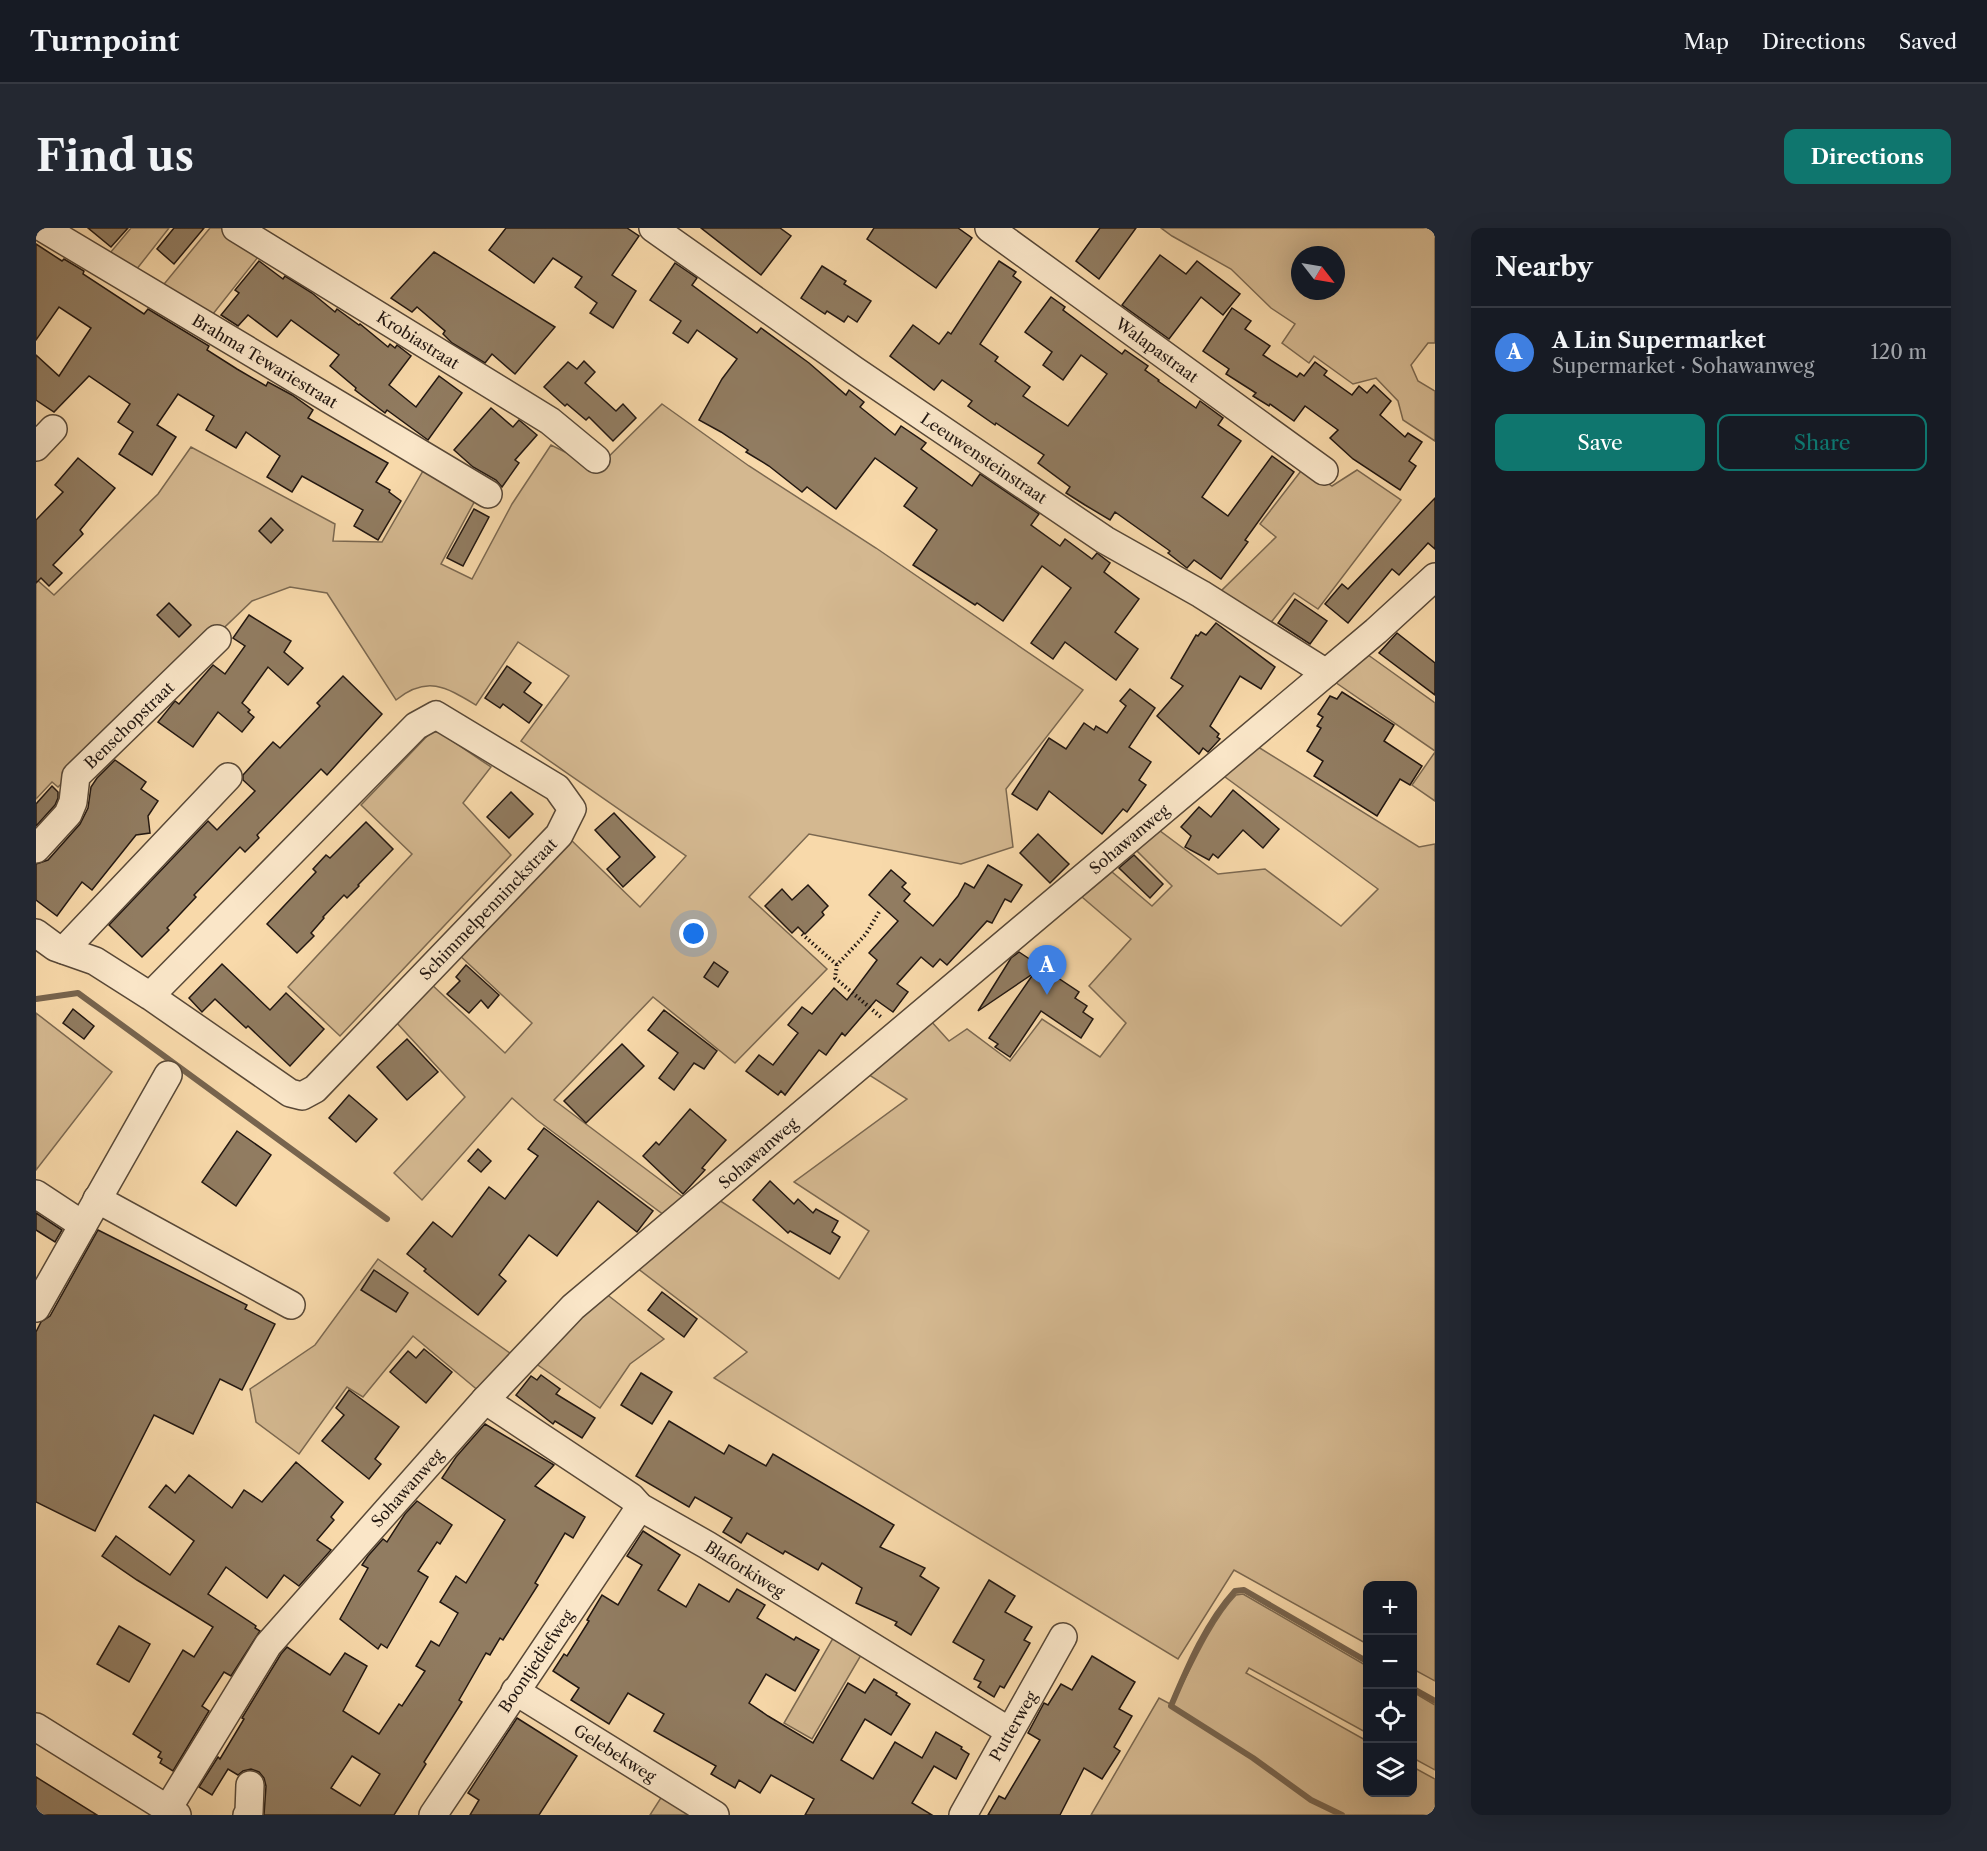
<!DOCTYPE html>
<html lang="en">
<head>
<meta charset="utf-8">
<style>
	body { margin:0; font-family:"Libre Caslon Text",serif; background:#242831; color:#f1f3f6 }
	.controls { position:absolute; right:18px; bottom:18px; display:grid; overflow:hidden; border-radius:12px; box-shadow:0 6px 24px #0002 }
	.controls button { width:54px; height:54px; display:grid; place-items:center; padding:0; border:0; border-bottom:2px solid #363941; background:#171b24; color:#f1f3f6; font:30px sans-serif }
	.compass { position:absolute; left:1255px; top:18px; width:54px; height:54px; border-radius:50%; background:#171b24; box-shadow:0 6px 24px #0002; rotate:121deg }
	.you { position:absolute; left:658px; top:706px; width:21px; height:21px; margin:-15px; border:4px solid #fff; border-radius:50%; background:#1a73e8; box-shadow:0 0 0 9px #1a73e833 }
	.badge { display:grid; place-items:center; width:39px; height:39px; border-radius:50%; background:#0f766e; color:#fff; font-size:20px; font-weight:700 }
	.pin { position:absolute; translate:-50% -50px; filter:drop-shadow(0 2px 3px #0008) }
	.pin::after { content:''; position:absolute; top:32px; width:21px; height:18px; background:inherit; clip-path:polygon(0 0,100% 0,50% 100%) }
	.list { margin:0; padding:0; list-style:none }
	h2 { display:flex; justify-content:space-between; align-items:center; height:78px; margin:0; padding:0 24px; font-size:26px }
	h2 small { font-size:20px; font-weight:400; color:#9ea1a6 }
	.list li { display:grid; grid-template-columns:39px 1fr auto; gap:18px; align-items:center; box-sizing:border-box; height:90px; padding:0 24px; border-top:2px solid #363941 }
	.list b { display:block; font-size:22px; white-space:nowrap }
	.list p { margin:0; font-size:20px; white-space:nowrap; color:#9ea1a6 }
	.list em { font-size:20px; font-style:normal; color:#9ea1a6 }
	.actions { display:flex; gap:12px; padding:18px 24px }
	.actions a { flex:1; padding:14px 0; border:2px solid #0f766e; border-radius:12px; text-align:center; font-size:21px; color:#0f766e }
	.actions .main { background:#0f766e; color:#fff }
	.icon { flex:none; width:33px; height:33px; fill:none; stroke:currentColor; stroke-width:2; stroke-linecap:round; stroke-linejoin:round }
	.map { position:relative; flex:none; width:1399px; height:1587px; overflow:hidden; border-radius:12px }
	header { display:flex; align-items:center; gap:36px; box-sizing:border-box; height:84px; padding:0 30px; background:#171b24; border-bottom:2px solid #363941 }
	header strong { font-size:28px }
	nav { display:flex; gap:33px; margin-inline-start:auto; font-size:21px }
	.intro { display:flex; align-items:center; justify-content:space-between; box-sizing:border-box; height:144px; padding:0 36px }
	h1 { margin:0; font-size:42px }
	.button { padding:15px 27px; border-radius:12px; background:#0f766e; color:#fff; font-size:21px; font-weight:700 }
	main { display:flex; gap:36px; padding:0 36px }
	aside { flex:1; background:#171b24; border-radius:12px; box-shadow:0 6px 24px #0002 }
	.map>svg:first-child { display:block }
</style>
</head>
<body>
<header>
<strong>Turnpoint</strong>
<nav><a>Map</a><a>Directions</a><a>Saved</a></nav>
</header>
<div class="intro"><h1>Find us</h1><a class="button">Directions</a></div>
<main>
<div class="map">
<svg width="1399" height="1587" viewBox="0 0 1399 1587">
	<rect width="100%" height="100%" fill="#f8d9aa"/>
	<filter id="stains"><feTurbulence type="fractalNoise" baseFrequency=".00333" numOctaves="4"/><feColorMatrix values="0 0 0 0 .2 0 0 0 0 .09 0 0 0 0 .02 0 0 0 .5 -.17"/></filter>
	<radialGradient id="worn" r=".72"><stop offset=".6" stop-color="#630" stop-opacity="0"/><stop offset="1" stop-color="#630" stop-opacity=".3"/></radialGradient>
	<g fill="#d4b890" stroke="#7b6850" stroke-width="1.5" fill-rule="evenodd">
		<polygon points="95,0 133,0 100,42 74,25"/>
		<polygon points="174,0 187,0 226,24 173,91 124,61"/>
		<path d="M1125,0H1399V115H1392L1375,137L1382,153L1399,163V213L1367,192L1362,173L1340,150L1317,156L1278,128L1273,135L1246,115L1259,96L1235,80L1195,41L1136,8ZM1264,27H1300V63H1264Z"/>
		<path d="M626,176L713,238L840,320L1047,462L970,561L977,619L925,636L773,606L713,669L791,741L699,835L617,769L518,872L651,972L632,990L501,892L476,870L386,972L358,945L429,869L359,793L394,755L469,825L496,795L421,725L532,609L604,679L650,628L485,513L533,448L482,414L440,477C410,459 391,447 360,472L291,365L254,359L216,373L22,559L16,554L0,571V351L18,367L122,266L155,219L299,296L297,313L346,314L391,236L442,267L405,336L436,351L476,276L515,217L561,240Z"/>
		<polygon points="1268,239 1296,258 1321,242 1365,272 1282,381 1258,365 1233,397 1183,365 1240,309 1224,296"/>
		<polygon points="1328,424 1399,475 1399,523 1296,452"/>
		<polygon points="395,504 403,504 455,539 427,575 475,627 304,808 252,759 376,626 325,577"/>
		<polygon points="1219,517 1383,619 1399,616 1399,1453 1377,1441 1376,1358 1332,1358 1331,1416 1198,1342 1142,1431 678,1150 711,1124 601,1040 680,970 803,1051 833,1003 758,954 871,871 830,845 894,792 913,813 931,801 974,833 1006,791 1064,829 1090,795 1053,758 1095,711 1046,669 1076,644 1116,678 1136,658 1097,619 1120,600 1182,646 1229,641 1305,698 1342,661 1185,546"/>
		<polygon points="1399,524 1399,573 1376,557"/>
		<polygon points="0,785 76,844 0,942"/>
		<polygon points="342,1031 478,1128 444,1164 377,1108 327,1169 311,1159 263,1226 220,1194 214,1161 279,1117"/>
		<polygon points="569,1065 628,1111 594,1136 564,1180 496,1133"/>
		<path d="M1207,1366L1331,1438V1505L1213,1440L1210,1445L1331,1513L1332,1564H1376L1377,1539L1399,1551V1587H1055L1123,1470L1136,1477C1153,1444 1175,1393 1200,1367Z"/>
		<polygon points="800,1405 828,1422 776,1511 748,1495"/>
		<polygon points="1377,1464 1399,1477 1399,1542 1377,1530"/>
		<polygon points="628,1565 665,1587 614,1587"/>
	</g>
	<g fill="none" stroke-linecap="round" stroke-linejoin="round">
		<g stroke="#77644e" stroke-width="6">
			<polyline points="0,771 42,765 351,991"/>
			<polyline points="1376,1460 1399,1473"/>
			<path d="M1306,1587L1275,1572L1217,1530L1135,1478C1152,1438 1170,1395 1199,1363L1208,1362L1332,1434"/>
		</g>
	</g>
	<g fill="#917c61" stroke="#221711" stroke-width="1.5" fill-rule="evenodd">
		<polygon points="52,0 92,0 75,19"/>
		<polygon points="138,0 168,0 138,36 121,21"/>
		<polygon points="470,0 591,0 603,8 576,47 600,63 577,100 554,85 561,75 539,59 546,49 517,30 498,55 453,22"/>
		<polygon points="665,0 744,0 755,8 725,47"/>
		<polygon points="838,0 922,0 936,10 900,60 831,11"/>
		<polygon points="1064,0 1100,0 1063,51 1040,33"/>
		<polygon points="0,16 26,33 28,31 48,43 47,46 108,86 112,81 173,118 171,122 201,141 230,158 232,154 256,167 277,182 272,190 352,235 340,254 354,262 353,264 365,273 342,312 318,298 327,282 266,248 256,264 231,249 244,228 210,204 200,220 170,202 178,188 142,166 121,197 140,209 116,247 83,226 97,204 82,194 94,176 53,148 18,184 0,172 0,127 23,148 55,100 23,79 0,112"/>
		<polygon points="398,24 519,99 479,146 456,126 449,135 416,115 407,106 409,103 381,79 376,84 355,70"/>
		<polygon points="1124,27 1150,46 1161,33 1204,66 1187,87 1165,69 1133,111 1086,77"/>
		<polygon points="223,33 247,51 249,48 276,65 299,84 301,81 323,97 324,96 352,119 354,116 359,120 361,117 375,128 353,157 380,179 403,148 426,165 392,212 351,182 349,185 319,162 320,160 294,138 303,127 255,92 241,109 212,87 202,98 185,87 203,65 199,62"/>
		<polygon points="963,33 980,44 977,48 985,54 944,116 962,129 959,133 994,159 987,168 1032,198 1071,146 1045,127 1027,152 1007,137 1016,124 989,104 1015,69 1029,79 1027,82 1059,106 1086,126 1089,122 1112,138 1109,142 1123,152 1122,153 1160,180 1164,173 1187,190 1182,197 1205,213 1166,269 1192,288 1236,228 1258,244 1209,312 1212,314 1185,351 1158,332 1151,340 1132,325 1134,323 1079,284 1074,292 1049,277 1030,265 1034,259 1002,235 1008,227 960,195 959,197 932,178 936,173 906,152 898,162 854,128 877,97 903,116 912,104 915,106"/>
		<polygon points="639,35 661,50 656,57 721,105 725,100 773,135 810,167 813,162 828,174 824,179 859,207 865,198 890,215 885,221 936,258 944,246 1003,286 995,297 1024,318 1029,311 1056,331 1061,325 1074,335 1068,344 1103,371 1079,404 1102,421 1080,452 1029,414 1017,431 995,415 1035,360 1006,338 967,393 941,375 939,377 877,337 901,302 868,278 881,260 839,230 800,281 771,259 766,264 733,238 710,224 712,222 685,204 663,192 686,151 701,131 661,102 652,115 637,105 645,93 614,72"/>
		<polygon points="786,38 810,53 808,56 835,73 821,94 812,88 808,94 791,83 789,86 765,70"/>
		<polygon points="1196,80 1215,93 1209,101 1234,118 1227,127 1261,149 1264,145 1268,148 1279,134 1291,143 1288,147 1316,167 1323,158 1331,165 1338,157 1355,173 1344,187 1369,209 1372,205 1386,214 1373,233 1380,238 1364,262 1317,231 1294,210 1302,202 1269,178 1258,193 1234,176 1233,178 1217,168 1220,165 1190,146 1193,141 1167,123"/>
		<polygon points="548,133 559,144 549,155 580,183 587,176 600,190 577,213 553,189 550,192 531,176 529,178 508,159 532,134 541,141"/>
		<polygon points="455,180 477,199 483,192 501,207 479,232 483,235 466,259 460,252 437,239 418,222"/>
		<polygon points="42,230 79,260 44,302 47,306 17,337 26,345 13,358 5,350 0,355 0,292 27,264 19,257"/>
		<polygon points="1399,270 1399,321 1392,315 1363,347 1356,341 1312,395 1289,376 1306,356 1312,361"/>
		<polygon points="438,281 453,289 427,338 411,330"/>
		<polygon points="235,290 247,302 235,315 223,303"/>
		<polygon points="1259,371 1291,393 1274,416 1242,395"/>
		<polygon points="133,375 155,397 143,409 121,387"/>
		<polygon points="213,387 255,413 248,424 267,440 252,457 232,439 206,475 214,482 212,484 218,489 206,504 182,484 157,519 122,494 139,473 143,476 177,437 189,446 209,418 197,410"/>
		<polygon points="1180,395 1239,439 1225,461 1204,448 1174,498 1183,506 1181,509 1184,511 1172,524 1167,520 1163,526 1121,488 1147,458 1135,450 1160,407 1162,408 1165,404 1170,407"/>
		<polygon points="1361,405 1399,435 1399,467 1343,425"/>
		<polygon points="471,438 495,455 488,464 506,477 493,495 467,476 464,480 449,470"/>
		<polygon points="307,448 346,486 291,547 285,541 221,607 223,610 209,624 204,619 158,667 160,669 131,700 133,702 106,729 73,697 172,593 181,602 219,563 207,552 207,547 237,514 244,520 284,478 281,475"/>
		<polygon points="1094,461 1119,480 1093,519 1115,534 1103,552 1110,557 1091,584 1087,581 1066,606 1013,563 1001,582 976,566 1013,510 1030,521 1048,495 1058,502 1060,498 1071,505 1090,478 1084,473"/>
		<polygon points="1306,464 1358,497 1348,513 1386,538 1374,557 1364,551 1341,588 1278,548 1287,533 1271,523 1285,500 1281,498 1287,489 1282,486 1294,468 1301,471"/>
		<polygon points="79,532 110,554 105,561 122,573 112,588 114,605 100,607 56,662 46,654 21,688 0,672 0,636 12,632 44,596 52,580 55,559 61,550"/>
		<polygon points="16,558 22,564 22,570 19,577 0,598 0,576"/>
		<polygon points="1197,562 1243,601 1227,620 1207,602 1182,630 1177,626 1173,632 1149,619 1155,608 1145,599 1163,579 1175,589"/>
		<polygon points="475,564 497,586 473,610 451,589"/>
		<polygon points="578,585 619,629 587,659 571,641 584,629 559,602"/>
		<polygon points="330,594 357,621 322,657 323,658 311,670 308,667 287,689 288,690 275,705 278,708 261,725 231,696 280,644 277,641 290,627 294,630"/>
		<polygon points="1002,606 1033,636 1014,655 984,625"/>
		<polygon points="1098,627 1127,656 1114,670 1083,640"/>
		<polygon points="952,637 986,657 975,674 969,671 956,695 951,693 911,737 904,731 897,739 885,729 861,756 872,764 857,784 840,772 809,808 806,805 790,827 783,822 749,867 745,863 742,867 710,843 723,827 737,837 762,805 752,797 766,779 776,786 798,760 811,772 841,732 833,725 862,693 833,667 855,642 870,655 866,659 874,666 868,673 897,698 922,668 929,655 938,660"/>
		<polygon points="772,657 792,678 786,684 788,687 769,706 762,699 756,705 729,678 746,661 756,672"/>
		<polygon points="983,724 1043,764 1039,770 1051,778 1047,784 1057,791 1045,810 1005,783 974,829 959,819 962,816 953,810 998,745 942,783 975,730"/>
		<polygon points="678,734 692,744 682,759 668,749"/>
		<polygon points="186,736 234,782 250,765 288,801 254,838 212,798 210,800 179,771 166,784 153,770"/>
		<polygon points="430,737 463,767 452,780 445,772 433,785 411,766 424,753 420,749"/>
		<polygon points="37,781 58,798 48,811 27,795"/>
		<polygon points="628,782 681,823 668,841 658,835 638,862 623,850 642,825 612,802"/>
		<polygon points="371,811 402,844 371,872 341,839"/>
		<polygon points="586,816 608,838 550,895 528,873"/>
		<polygon points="313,867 341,891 320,914 293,890"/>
		<polygon points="654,881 690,912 666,940 669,942 647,966 607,928 620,914 623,917"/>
		<polygon points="508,900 617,983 601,1004 562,973 521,1028 493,1007 463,1047 470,1053 442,1087 388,1043 390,1041 371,1026 397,994 416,1009 453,959 469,971 502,928 492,921"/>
		<polygon points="201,903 235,927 200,978 166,954"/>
		<polygon points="442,921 455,933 445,944 432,933"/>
		<polygon points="734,953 758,976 762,971 777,985 780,981 802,993 796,1004 804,1009 794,1026 754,1003 752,1005 717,972"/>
		<polygon points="0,985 26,1002 19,1014 0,1002"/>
		<polygon points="62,1002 211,1077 209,1081 239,1096 206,1162 184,1151 157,1206 118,1187 59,1303 0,1274 0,1104 5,1094 14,1088"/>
		<polygon points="338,1042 372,1065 360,1084 325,1062"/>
		<polygon points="626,1064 661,1091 648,1109 612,1082"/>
		<polygon points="388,1121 416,1144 390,1175 354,1144 372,1123 380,1130"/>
		<polygon points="605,1145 636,1164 616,1196 585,1177"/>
		<polygon points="505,1147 524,1161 520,1166 559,1190 546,1210 519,1193 517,1196 480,1167 495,1148 501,1152"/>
		<polygon points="313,1162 363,1199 339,1231 345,1236 333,1251 286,1213 308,1187 300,1180"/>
		<polygon points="633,1193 688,1226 693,1217 730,1238 737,1226 858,1297 844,1319 889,1340 884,1348 903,1360 875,1407 859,1397 861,1394 820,1375 826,1360 786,1335 782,1342 749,1323 747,1326 711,1305 705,1315 687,1304 696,1290 659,1269 653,1279 600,1248"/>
		<path d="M449,1196L518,1237L499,1258L549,1289L537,1310L529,1305L499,1355L502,1357L467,1412L464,1410L454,1427L450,1425L423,1472L426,1474L388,1534L390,1536L358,1587H228L230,1558L228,1550L223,1544L215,1541L207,1543L202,1547L192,1541L176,1567L163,1559L182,1529L184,1531L208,1491L206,1490L245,1426L251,1419L294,1447L309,1425L331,1438L307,1483L343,1506L363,1476L366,1478L389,1443L380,1438L395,1413L403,1418L422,1385L404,1374L420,1348L430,1355L469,1292L406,1250L420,1229ZM316,1528L344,1546L324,1578L295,1560Z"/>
		<polygon points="260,1234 307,1274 295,1289 298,1292 281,1312 295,1322 263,1358 248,1347 231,1370 190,1339 172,1366 220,1398 219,1400 224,1403 195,1448 188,1444 166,1478 173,1483 137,1543 124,1535 126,1531 122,1529 125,1524 97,1506 147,1422 158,1429 177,1399 101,1352 66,1328 80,1308 134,1347 158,1313 113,1279 130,1257 139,1265 153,1247 196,1280 208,1262 226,1274"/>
		<polygon points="381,1273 416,1297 404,1316 401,1314 382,1343 392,1349 351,1420 345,1416 342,1421 304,1391 332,1340 326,1337 332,1328 347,1311 351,1314 369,1286"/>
		<polygon points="607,1303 644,1327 622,1362 650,1379 663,1356 693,1374 701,1361 729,1377 721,1390 758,1412 760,1409 783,1422 759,1463 730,1446 713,1475 732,1488 777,1515 812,1455 829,1465 838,1451 861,1465 860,1467 874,1476 855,1507 829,1491 805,1532 837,1551 859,1514 886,1530 900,1504 926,1519 925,1521 933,1526 920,1551 898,1538 876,1575 896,1587 769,1587 778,1571 735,1547 724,1565 703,1552 699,1560 675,1546 680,1538 618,1503 628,1486 592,1465 573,1496 535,1472 543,1460 517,1443 528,1426 531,1428 553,1393 551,1392 566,1367 582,1377 606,1337 591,1328"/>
		<polygon points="953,1352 979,1368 969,1384 996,1399 988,1412 994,1415 968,1460 964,1458 958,1469 942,1459 945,1454 938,1451 948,1432 917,1414"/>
		<polygon points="83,1398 114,1416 93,1454 61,1436"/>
		<polygon points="1056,1428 1099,1454 1083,1481 1096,1488 1078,1519 1084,1523 1066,1551 1048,1540 1024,1587 952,1587 963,1568 969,1571 1004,1512 992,1505 1008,1475 1012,1477 1025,1456 1036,1462"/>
		<polygon points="481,1490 541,1528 503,1587 434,1587 443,1572 432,1565"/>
		<polygon points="0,1549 61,1587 0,1587"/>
	</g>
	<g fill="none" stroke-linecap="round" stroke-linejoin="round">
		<defs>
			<g id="minor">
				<polyline points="7,0 452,266"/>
				<polyline points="200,0 514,193 560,231"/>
				<polyline points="617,0 818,142 1069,312 1165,366 1290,445"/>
				<polyline points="953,0 1288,243"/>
				<polyline points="0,219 17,201"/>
				<polyline points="0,621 32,586 37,574 40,548 181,411"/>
				<polyline points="0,705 19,719 59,733 114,768 254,865 266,868 279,861 523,607 536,581 521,560 400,487 380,498 114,768"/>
				<polyline points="28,722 192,549"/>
				<polyline points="0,966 47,997"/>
				<polyline points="61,971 255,1077"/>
				<polyline points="0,1080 132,847"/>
				<polyline points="449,1172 595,1269 604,1279 671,1317 973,1503"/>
				<polyline points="479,1463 679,1587"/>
				<polyline points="0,1499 141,1587"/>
				<polyline points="131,1582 232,1417 449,1172 537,1079 1340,403 1399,349"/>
				<polyline points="211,1587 213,1584 214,1557"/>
				<polyline points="397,1587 604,1279"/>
				<polyline points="927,1587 1027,1409"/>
			</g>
		</defs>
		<use href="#minor" stroke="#584837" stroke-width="30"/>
		<g stroke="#221711" stroke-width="4" stroke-dasharray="1.5 3" stroke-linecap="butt">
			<polyline points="843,684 830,706 801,737 799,750 846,790"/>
			<polyline points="766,706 801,737"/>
		</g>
		<use href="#minor" stroke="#fae6c8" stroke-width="27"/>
	</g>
	<g text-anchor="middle" stroke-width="5" stroke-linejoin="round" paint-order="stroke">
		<g font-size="16" fill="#221711" stroke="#fae6c8">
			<text transform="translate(382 112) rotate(32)" y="6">Krobiastraat</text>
			<text transform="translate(1121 122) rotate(36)" y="6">Walapastraat</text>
			<text transform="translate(229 133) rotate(31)" y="6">Brahma Tewariestraat</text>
			<text transform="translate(948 230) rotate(34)" y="6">Leeuwensteinstraat</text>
			<text transform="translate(93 497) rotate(-44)" y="6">Benschopstraat</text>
			<text transform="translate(1093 611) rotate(-40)" y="6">Sohawanweg</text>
			<text transform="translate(452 681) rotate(-46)" y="6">Schimmelpenninckstraat</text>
			<text transform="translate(722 925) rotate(-41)" y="6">Sohawanweg</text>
			<text transform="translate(371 1260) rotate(-48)" y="6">Sohawanweg</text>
			<text transform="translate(709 1341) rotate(32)" y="6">Blaforkiweg</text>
			<text transform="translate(500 1433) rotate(-56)" y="6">Boontjediefweg</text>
			<text transform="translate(977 1498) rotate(-60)" y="6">Putterweg</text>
			<text transform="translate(579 1525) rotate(32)" y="6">Gelebekweg</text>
		</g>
	</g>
	<rect width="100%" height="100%" filter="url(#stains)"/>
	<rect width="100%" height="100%" fill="url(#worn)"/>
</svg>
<div class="controls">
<button>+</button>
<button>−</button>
<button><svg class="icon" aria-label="locate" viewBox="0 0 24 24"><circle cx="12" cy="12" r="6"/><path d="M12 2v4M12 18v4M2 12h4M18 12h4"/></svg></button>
<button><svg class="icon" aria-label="layers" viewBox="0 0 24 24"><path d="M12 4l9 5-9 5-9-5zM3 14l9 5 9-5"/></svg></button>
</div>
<svg class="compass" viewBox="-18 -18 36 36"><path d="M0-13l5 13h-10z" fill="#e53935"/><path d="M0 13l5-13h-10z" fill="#9ea1a6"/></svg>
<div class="you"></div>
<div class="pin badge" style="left:1011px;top:767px;background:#3f7fe0">A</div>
</div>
<aside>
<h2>Nearby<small></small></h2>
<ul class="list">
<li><span class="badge" style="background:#3f7fe0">A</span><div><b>A Lin Supermarket</b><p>Supermarket · Sohawanweg</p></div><em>120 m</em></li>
</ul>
<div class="actions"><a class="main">Save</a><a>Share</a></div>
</aside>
</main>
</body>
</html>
